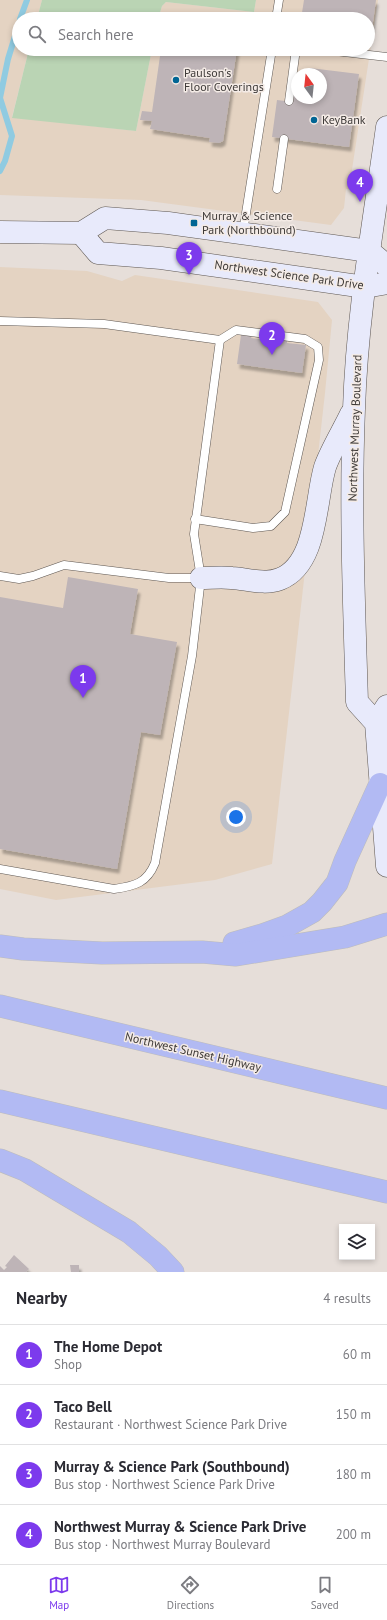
<!DOCTYPE html>
<html lang="en">
<head>
<meta charset="utf-8">
<style>
	body { margin:0; font-family:"PT Sans",sans-serif; background:#f2f2f3; color:#2b2b33 }
	.controls { position:absolute; right:12px; bottom:12px; display:grid; overflow:hidden; border-radius:0px; box-shadow:0 2px 6px #0003 }
	.controls button { width:36px; height:36px; display:grid; place-items:center; padding:0; border:0; border-bottom:1px solid #e1e1e2; background:#fff; color:#2b2b33; font:20px sans-serif }
	.compass { position:absolute; left:291px; top:68px; width:36px; height:36px; border-radius:50%; background:#fff; box-shadow:0 2px 6px #0003; rotate:345deg }
	.you { position:absolute; left:236px; top:817px; width:14px; height:14px; margin:-10px; border:3px solid #fff; border-radius:50%; background:#1a73e8; box-shadow:0 0 0 6px #1a73e833 }
	.badge { display:grid; place-items:center; width:26px; height:26px; border-radius:50%; background:#7c3aed; color:#fff; font-size:13px; font-weight:700 }
	.pin { position:absolute; translate:-50% -33px; filter:drop-shadow(0 1px 2px #0008) }
	.pin::after { content:''; position:absolute; top:21px; width:14px; height:12px; background:inherit; clip-path:polygon(0 0,100% 0,50% 100%) }
	.list { margin:0; padding:0; list-style:none }
	h2 { display:flex; justify-content:space-between; align-items:center; height:52px; margin:0; padding:0 16px; font-size:17px }
	h2 small { font-size:13px; font-weight:400; color:#7c7c81 }
	.list li { display:grid; grid-template-columns:26px 1fr auto; gap:12px; align-items:center; box-sizing:border-box; height:60px; padding:0 16px; border-top:1px solid #e1e1e2 }
	.list b { display:block; font-size:15px; white-space:nowrap }
	.list p { margin:0; font-size:13px; white-space:nowrap; color:#7c7c81 }
	.list em { font-size:13px; font-style:normal; color:#7c7c81 }
	.icon { flex:none; width:22px; height:22px; fill:none; stroke:currentColor; stroke-width:2; stroke-linecap:round; stroke-linejoin:round }
	.map { position:relative; flex:none; width:387px; height:1272px; overflow:hidden }
	.search { position:absolute; background:#fff; box-shadow:0 2px 6px #0003; left:12px; right:12px; top:12px; height:44px; display:flex; align-items:center; gap:10px; box-sizing:border-box; padding:0 14px; border-radius:22px; color:#7c7c81; font-size:15px }
	.sheet { height:292px; background:#fff }
	nav { display:flex; justify-content:space-around; align-items:center; box-sizing:border-box; height:56px; border-top:1px solid #e1e1e2; background:#fff; font-size:11px; color:#7c7c81 }
	nav a { display:grid; justify-items:center; gap:2px }
	nav .on { color:#7c3aed }
	.map>svg:first-child { display:block }
</style>
</head>
<body>
<div class="map">
<svg width="387" height="1272" viewBox="0 0 387 1272">
	<defs>
		<filter id="shadow"><feDropShadow dx="2.5" dy="4.5" stdDeviation="1" flood-color="#0004"/></filter>
	</defs>
	<rect width="100%" height="100%" fill="#e6ded9"/>
	<g fill="#e4d3c2" fill-rule="evenodd">
		<path d="M0,0H42L37,19H19V49H29L12,117L136,131L152,49H368V19H158L162,6L166,2L254,12L256,0H378L349,189H346L344,208L331,225L141,200L0,195ZM297,74H321V98H297Z"/>
		<polygon points="0,267 87,271 122,281 135,275 318,302 332,320 325,393 272,864 215,880 56,900 0,889"/>
	</g>
	<g fill="#bad4b4">
		<polygon points="42,0 256,0 254,12 166,2 162,6 158,19 37,19"/>
		<polygon points="29,49 152,49 136,131 12,118"/>
	</g>
	<g fill="none" stroke-linecap="round" stroke-linejoin="round">
		<g stroke="#90cbe1" stroke-width="6">
			<polyline points="20,19 27,0"/>
			<polyline points="0,171 5,161 12,136 0,98 8,59 19,23"/>
		</g>
	</g>
	<g fill="#beb4b7" filter="url(#shadow)">
		<polygon points="304,0 376,0 372,29 368,28 368,19 301,19"/>
		<polygon points="161,49 237,49 223,141 219,143 209,142 210,138 150,129 152,121 140,120 142,111 152,112"/>
		<polygon points="310,68 359,74 349,147 272,137 277,100 293,102 296,81 297,98 321,98 321,74 309,74"/>
		<polygon points="241,335 252,336 251,338 273,341 273,339 287,341 287,343 306,345 302,373 237,364"/>
		<polygon points="68,577 138,589 130,634 177,642 160,735 141,732 117,869 0,849 0,597 63,608"/>
		<polygon points="14,1255 29,1269 26,1272 0,1272 0,1266 4,1270 7,1267 5,1266"/>
		<polygon points="70,1265 79,1265 79,1272 71,1272"/>
	</g>
	<g fill="none" stroke-linecap="round" stroke-linejoin="round">
		<defs>
			<g id="lane">
				<polyline points="276,19 279,0"/>
				<polyline points="318,49 387,57"/>
				<polyline points="289,101 296,49"/>
				<polyline points="277,189 284,139"/>
				<polyline points="243,232 272,49"/>
				<path d="M0,321L104,324L220,340L194,534L201,578L192,656L155,863C147,883 135,886 114,889L0,869"/>
				<polyline points="195,519 253,528 271,526 285,512 319,360 318,347 305,339 236,330 220,340"/>
				<polyline points="0,576 19,579 33,576 64,565 169,578 200,578"/>
			</g>
			<g id="secondary">
				<path d="M387,127C374,221 357,314 354,409C350,506 354,604 357,702L376,723L387,866"/>
				<polyline points="0,232 81,233 105,218 168,223 369,251 387,266"/>
				<polyline points="81,233 98,253 161,258 365,287 387,283"/>
				<path d="M201,578C211,578 222,577 232,578C247,579 265,585 280,579C318,564 315,500 325,467C331,450 343,431 351,414"/>
				<polyline points="376,723 387,706"/>
			</g>
			<g id="highway">
				<polyline points="234,943 262,935 287,926 312,912 322,902 337,883 345,861 380,784"/>
				<polyline points="0,946 23,949 102,953 202,952 236,955 345,937 387,924"/>
				<polyline points="0,1006 387,1098"/>
				<polyline points="0,1101 387,1192"/>
				<polyline points="0,1160 25,1170 129,1232 158,1256 173,1272"/>
			</g>
		</defs>
		<use href="#lane" stroke="#5e5752" stroke-width="9"/>
		<use href="#secondary" stroke="#5e5752" stroke-width="23"/>
		<use href="#highway" stroke="#bdbcbb" stroke-width="23"/>
		<use href="#lane" stroke="#fff" stroke-width="8"/>
		<use href="#secondary" stroke="#e8eafb" stroke-width="22"/>
		<use href="#highway" stroke="#b2baf3" stroke-width="22"/>
	</g>
	<g fill="#006594" stroke="#f4ebe6" stroke-width="1.5">
		<circle cx="176" cy="80" r="4"/>
		<circle cx="314" cy="120" r="4"/>
		<rect x="190" y="219" width="8" height="8" rx="2"/>
	</g>
	<g text-anchor="middle" stroke-width="3" stroke-linejoin="round" paint-order="stroke">
		<g font-size="12" fill="#3e3a38" stroke="#f4ebe6" text-anchor="start">
			<text x="184" y="77">Paulson's<tspan x="184" dy="14">Floor Coverings</tspan></text>
			<text x="322" y="124">KeyBank</text>
			<text x="202" y="220">Murray &amp; Science<tspan x="202" dy="14">Park (Northbound)</tspan></text>
		</g>
		<g font-size="12" fill="#3e3a38" stroke="#f4ebe6">
			<text transform="translate(289 275) rotate(8)" y="4">Northwest Science Park Drive</text>
			<text transform="translate(355 428) rotate(-88)" y="4">Northwest Murray Boulevard</text>
			<text transform="translate(193 1052) rotate(13)" y="4">Northwest Sunset Highway</text>
		</g>
	</g>
</svg>
<div class="controls">
<button><svg class="icon" aria-label="layers" viewBox="0 0 24 24"><path d="M12 4l9 5-9 5-9-5zM3 14l9 5 9-5"/></svg></button>
</div>
<svg class="compass" viewBox="-18 -18 36 36"><path d="M0-13l5 13h-10z" fill="#e53935"/><path d="M0 13l5-13h-10z" fill="#7c7c81"/></svg>
<div class="you"></div>
<div class="pin badge" style="left:83px;top:698px">1</div>
<div class="pin badge" style="left:272px;top:355px">2</div>
<div class="pin badge" style="left:189px;top:275px">3</div>
<div class="pin badge" style="left:360px;top:202px">4</div>
<div class="search"><svg class="icon" aria-label="search" viewBox="0 0 24 24"><circle cx="10" cy="10" r="6"/><path d="M15 15l6 6"/></svg>Search here</div>
</div>
<section class="sheet">
<h2>Nearby<small>4 results</small></h2>
<ul class="list">
<li><span class="badge">1</span><div><b>The Home Depot</b><p>Shop</p></div><em>60 m</em></li>
<li><span class="badge">2</span><div><b>Taco Bell</b><p>Restaurant · Northwest Science Park Drive</p></div><em>150 m</em></li>
<li><span class="badge">3</span><div><b>Murray &amp; Science Park (Southbound)</b><p>Bus stop · Northwest Science Park Drive</p></div><em>180 m</em></li>
<li><span class="badge">4</span><div><b>Northwest Murray &amp; Science Park Drive</b><p>Bus stop · Northwest Murray Boulevard</p></div><em>200 m</em></li>
</ul>
</section>
<nav>
<a class="on"><svg class="icon" aria-label="map" viewBox="0 0 24 24"><path d="M3 6l6-2 6 2 6-2v14l-6 2-6-2-6 2zM9 4v14M15 6v14"/></svg>Map</a>
<a><svg class="icon" aria-label="directions" viewBox="0 0 24 24"><path d="M12 3l9 9-9 9-9-9zM9 14v-3h6M13 9l2 2-2 2"/></svg>Directions</a>
<a><svg class="icon" aria-label="saved" viewBox="0 0 24 24"><path d="M7 4h10v16l-5-4-5 4z"/></svg>Saved</a>
</nav>
</body>
</html>
